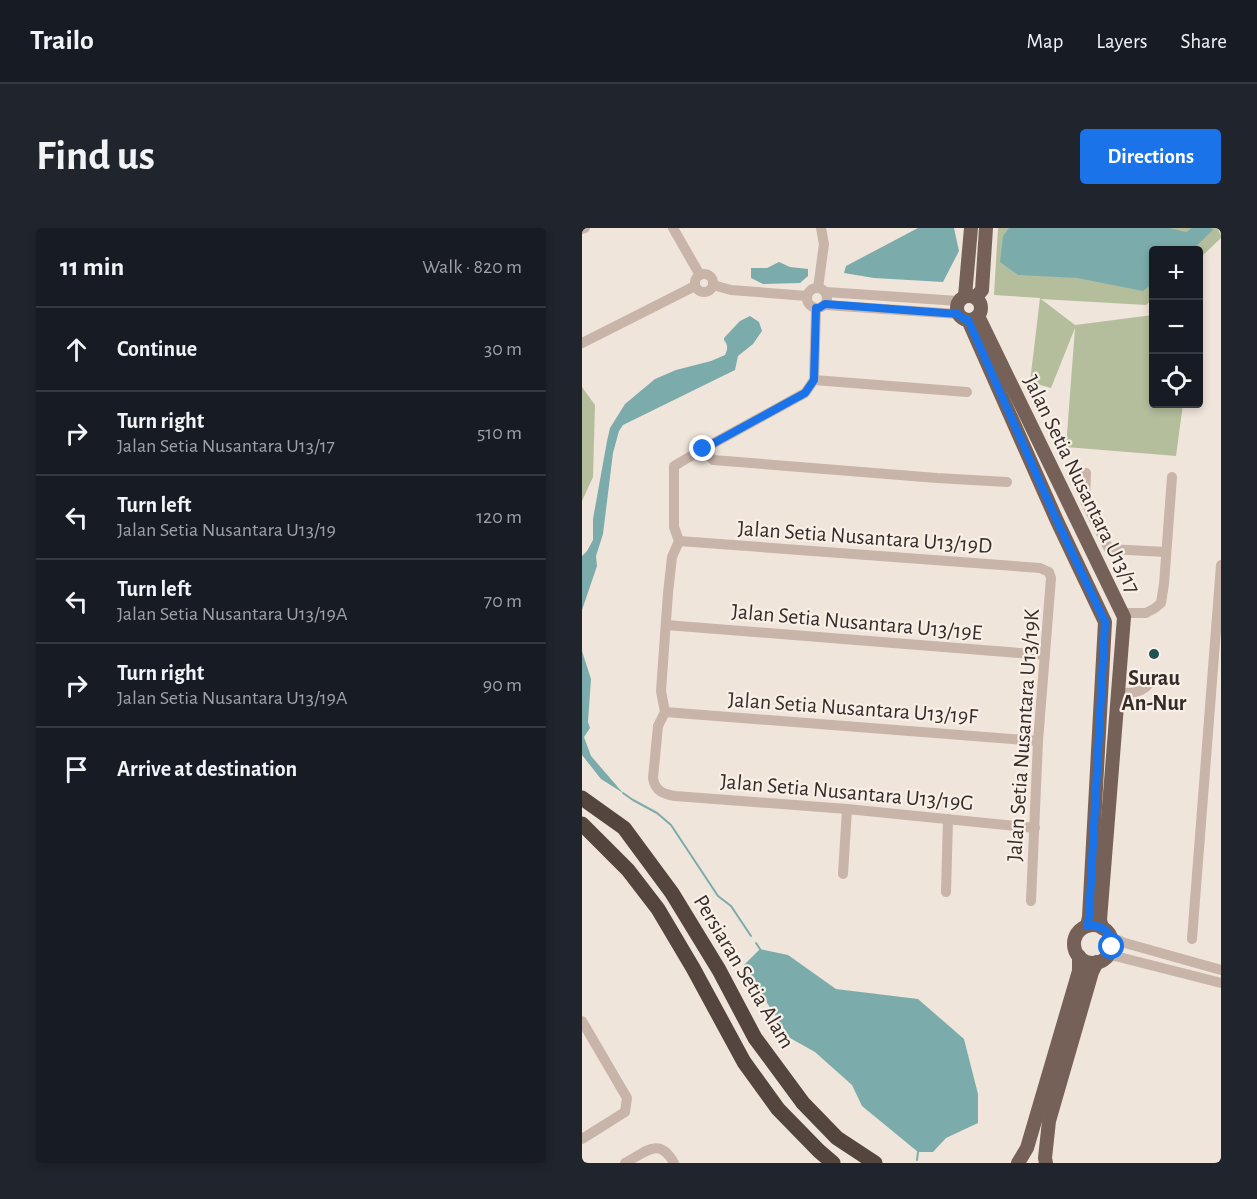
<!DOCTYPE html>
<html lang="en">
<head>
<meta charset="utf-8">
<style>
	body { margin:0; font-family:"Alegreya Sans",sans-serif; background:#20242c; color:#f1f3f6 }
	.controls { position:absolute; right:18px; top:18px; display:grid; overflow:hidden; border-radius:6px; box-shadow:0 3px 9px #0003 }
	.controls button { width:54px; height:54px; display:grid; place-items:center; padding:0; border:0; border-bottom:2px solid #363941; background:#171b24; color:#f1f3f6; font:30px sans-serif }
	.stop { position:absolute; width:18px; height:18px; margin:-14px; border:4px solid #1a73e8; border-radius:50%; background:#fff }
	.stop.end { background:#1a73e8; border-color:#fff; box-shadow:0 2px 6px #0008 }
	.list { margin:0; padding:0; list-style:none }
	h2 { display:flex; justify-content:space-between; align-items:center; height:78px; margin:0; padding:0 24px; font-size:26px }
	h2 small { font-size:20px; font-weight:400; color:#9ea1a6 }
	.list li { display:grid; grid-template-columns:39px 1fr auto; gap:18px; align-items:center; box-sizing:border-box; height:84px; padding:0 24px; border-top:2px solid #363941 }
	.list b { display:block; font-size:22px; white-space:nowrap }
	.list p { margin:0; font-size:20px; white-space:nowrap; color:#9ea1a6 }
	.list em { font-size:20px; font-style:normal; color:#9ea1a6 }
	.icon { flex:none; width:33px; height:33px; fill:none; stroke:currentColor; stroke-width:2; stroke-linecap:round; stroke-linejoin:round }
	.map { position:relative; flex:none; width:639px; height:935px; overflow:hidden; border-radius:6px }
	header { display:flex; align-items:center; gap:36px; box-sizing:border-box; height:84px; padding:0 30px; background:#171b24; border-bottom:2px solid #363941 }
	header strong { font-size:28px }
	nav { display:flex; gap:33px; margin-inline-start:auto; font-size:21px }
	.intro { display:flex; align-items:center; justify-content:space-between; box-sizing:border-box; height:144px; padding:0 36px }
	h1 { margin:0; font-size:42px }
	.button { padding:15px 27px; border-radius:6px; background:#1a73e8; color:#fff; font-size:21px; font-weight:700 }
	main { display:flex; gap:36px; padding:0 36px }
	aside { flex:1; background:#171b24; border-radius:6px; box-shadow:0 3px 9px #0003 }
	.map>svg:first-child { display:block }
</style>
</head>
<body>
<header>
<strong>Trailo</strong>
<nav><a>Map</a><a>Layers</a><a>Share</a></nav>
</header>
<div class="intro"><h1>Find us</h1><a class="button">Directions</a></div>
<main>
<aside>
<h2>11 min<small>Walk · 820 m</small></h2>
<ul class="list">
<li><svg class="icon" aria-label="ahead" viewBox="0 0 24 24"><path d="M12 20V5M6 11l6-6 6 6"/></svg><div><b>Continue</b></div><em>30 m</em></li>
<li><svg class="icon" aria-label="right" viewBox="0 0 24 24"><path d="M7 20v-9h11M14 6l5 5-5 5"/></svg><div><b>Turn right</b><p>Jalan Setia Nusantara U13/17</p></div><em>510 m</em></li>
<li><svg class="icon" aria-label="left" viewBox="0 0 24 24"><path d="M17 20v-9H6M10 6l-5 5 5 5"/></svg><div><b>Turn left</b><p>Jalan Setia Nusantara U13/19</p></div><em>120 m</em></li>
<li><svg class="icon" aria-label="left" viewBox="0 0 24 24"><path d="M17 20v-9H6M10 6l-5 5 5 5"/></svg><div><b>Turn left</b><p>Jalan Setia Nusantara U13/19A</p></div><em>70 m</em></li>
<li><svg class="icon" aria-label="right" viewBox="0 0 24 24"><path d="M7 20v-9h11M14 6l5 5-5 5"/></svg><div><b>Turn right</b><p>Jalan Setia Nusantara U13/19A</p></div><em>90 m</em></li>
<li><svg class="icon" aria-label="arrive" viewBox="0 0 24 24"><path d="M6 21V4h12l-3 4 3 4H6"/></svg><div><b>Arrive at destination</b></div></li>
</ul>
</aside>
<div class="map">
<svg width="639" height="935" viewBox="0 0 639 935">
	<rect width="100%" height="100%" fill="#f0e5db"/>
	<g fill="#b5be9c">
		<polygon points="416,0 635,0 639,7 639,10 617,31 616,22 572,22 571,71 564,77 459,71 493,97 571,87 572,176 601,176 594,228 484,219 493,100 469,160 448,154 458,70 412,67"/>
		<polygon points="0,159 13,177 11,249 0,273"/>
	</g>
	<g fill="#7bacab">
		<polygon points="336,0 372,0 377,23 361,54 292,50 262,45 264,38"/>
		<polygon points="427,0 587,0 604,4 610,0 629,0 631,2 610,22 572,22 571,55 561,63 495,50 436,47 418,34 421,8"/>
		<polygon points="197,34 208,39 226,41 226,48 218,55 181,56 169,50 169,40 185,40"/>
		<path d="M168,88L177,94L180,103L171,116L156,128L153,142L41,197L37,203L31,225L21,306L14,328L15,338L0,382V328L5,323L11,312V291L25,213L28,200L43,176L73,151L94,142L129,133L143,127C146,121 146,117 142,112V110L158,93Z"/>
		<polygon points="0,423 9,451 6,494 8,500 2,509 9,528 41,565 19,551 0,527"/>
		<polygon points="178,721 206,727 254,761 336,771 382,811 396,866 396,895 364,910 351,924 336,924 280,878 270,857 233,824 208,810 161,738"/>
	</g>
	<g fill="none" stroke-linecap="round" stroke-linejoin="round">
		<g stroke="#7bacab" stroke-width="2">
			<polyline points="41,565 51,572 75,585 89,597 136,668 149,678 169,708"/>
			<polyline points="174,715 178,721"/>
			<polyline points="335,932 336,924"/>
		</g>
		<g stroke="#c8b4a8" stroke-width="10">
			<polyline points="91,0 118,47"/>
			<polyline points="0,1 3,0"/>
			<circle cx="122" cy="55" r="9"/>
			<polyline points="131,57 149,62 225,68"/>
			<circle cx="235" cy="70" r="10"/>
			<polyline points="236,60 242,16 239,0"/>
			<polyline points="244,64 376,73"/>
			<polyline points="243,77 376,86"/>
			<path d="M234,80L232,152L223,165L121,221L92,238V299L97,313L90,329L86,365L79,463L83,484L76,498L71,550C73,563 81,566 93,568L265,581L453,600"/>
			<polyline points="0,115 113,58"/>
			<polyline points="232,152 385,164"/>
			<polyline points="121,221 131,232 355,250 425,254"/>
			<polyline points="504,245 503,273 527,321 584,324"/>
			<polyline points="97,313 458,340 467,344 469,350 456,513 449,673"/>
			<polyline points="540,385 564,385 573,380 579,375 582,356 590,249"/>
			<polyline points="84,397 463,427"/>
			<path d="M536,465C549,465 558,466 567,456"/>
			<polyline points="83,484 456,513"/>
			<polyline points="261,646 265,581"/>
			<polyline points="364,664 366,591"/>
			<polyline points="529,709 543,715 639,742"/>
			<polyline points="610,711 639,337"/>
			<polyline points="525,729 533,728 639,755"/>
			<polyline points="0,793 45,870 43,884 0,911"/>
			<path d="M43,935C64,924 77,908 92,935"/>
		</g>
		<g stroke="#766159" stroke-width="14">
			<circle cx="387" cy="80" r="12"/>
			<polyline points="383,68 389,0"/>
			<polyline points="394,69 400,62 404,0"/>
			<polyline points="396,88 542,389 518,692 520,700"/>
			<polyline points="386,92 475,293 523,394 507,689 505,698"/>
			<circle cx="511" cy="716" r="19"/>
			<polyline points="436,935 445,920 497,743 497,728"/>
			<polyline points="464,935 463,930 467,893 510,744 515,734"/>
		</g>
		<g stroke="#55453f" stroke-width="15">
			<polyline points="0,570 42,600 90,665 137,742 173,810 221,875 255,910 293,935"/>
			<polyline points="0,596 46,642 76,681 111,740 162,834 196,881 237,923 251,935"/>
		</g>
	</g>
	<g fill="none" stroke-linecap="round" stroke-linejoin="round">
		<path stroke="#1a73e8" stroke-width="8" d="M121,221L223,165L232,152L234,80H237L243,76L376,86L380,90L386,92L475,293L523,394L507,689L505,698C520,696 530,704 530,719"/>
	</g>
	<circle fill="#1f5454" stroke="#f8efe7" stroke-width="2" cx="572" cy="426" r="6"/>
	<g text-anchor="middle" stroke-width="4.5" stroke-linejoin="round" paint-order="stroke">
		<g font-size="22" fill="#352b28" stroke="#f8efe7">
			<text transform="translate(501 256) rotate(64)" y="8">Jalan Setia Nusantara U13/17</text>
			<text transform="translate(283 308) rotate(4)" y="8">Jalan Setia Nusantara U13/19D</text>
			<text transform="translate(275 393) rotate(5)" y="8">Jalan Setia Nusantara U13/19E</text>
			<text transform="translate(271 479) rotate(4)" y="8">Jalan Setia Nusantara U13/19F</text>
			<text transform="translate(440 507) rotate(-86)" y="8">Jalan Setia Nusantara U13/19K</text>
			<text transform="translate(265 563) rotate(5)" y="8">Jalan Setia Nusantara U13/19G</text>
			<text transform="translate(163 743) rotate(59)" y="8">Persiaran Setia Alam</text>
		</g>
		<g font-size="22" font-weight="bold" fill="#352b28" stroke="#f8efe7">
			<text x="572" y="457">Surau<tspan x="572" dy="25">An-Nur</tspan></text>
		</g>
	</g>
</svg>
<div class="controls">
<button>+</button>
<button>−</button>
<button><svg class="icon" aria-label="locate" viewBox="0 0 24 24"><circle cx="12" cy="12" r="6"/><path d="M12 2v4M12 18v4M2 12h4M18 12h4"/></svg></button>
</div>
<div class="stop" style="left:530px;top:719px"></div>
<div class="stop end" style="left:121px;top:221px"></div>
</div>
</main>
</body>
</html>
